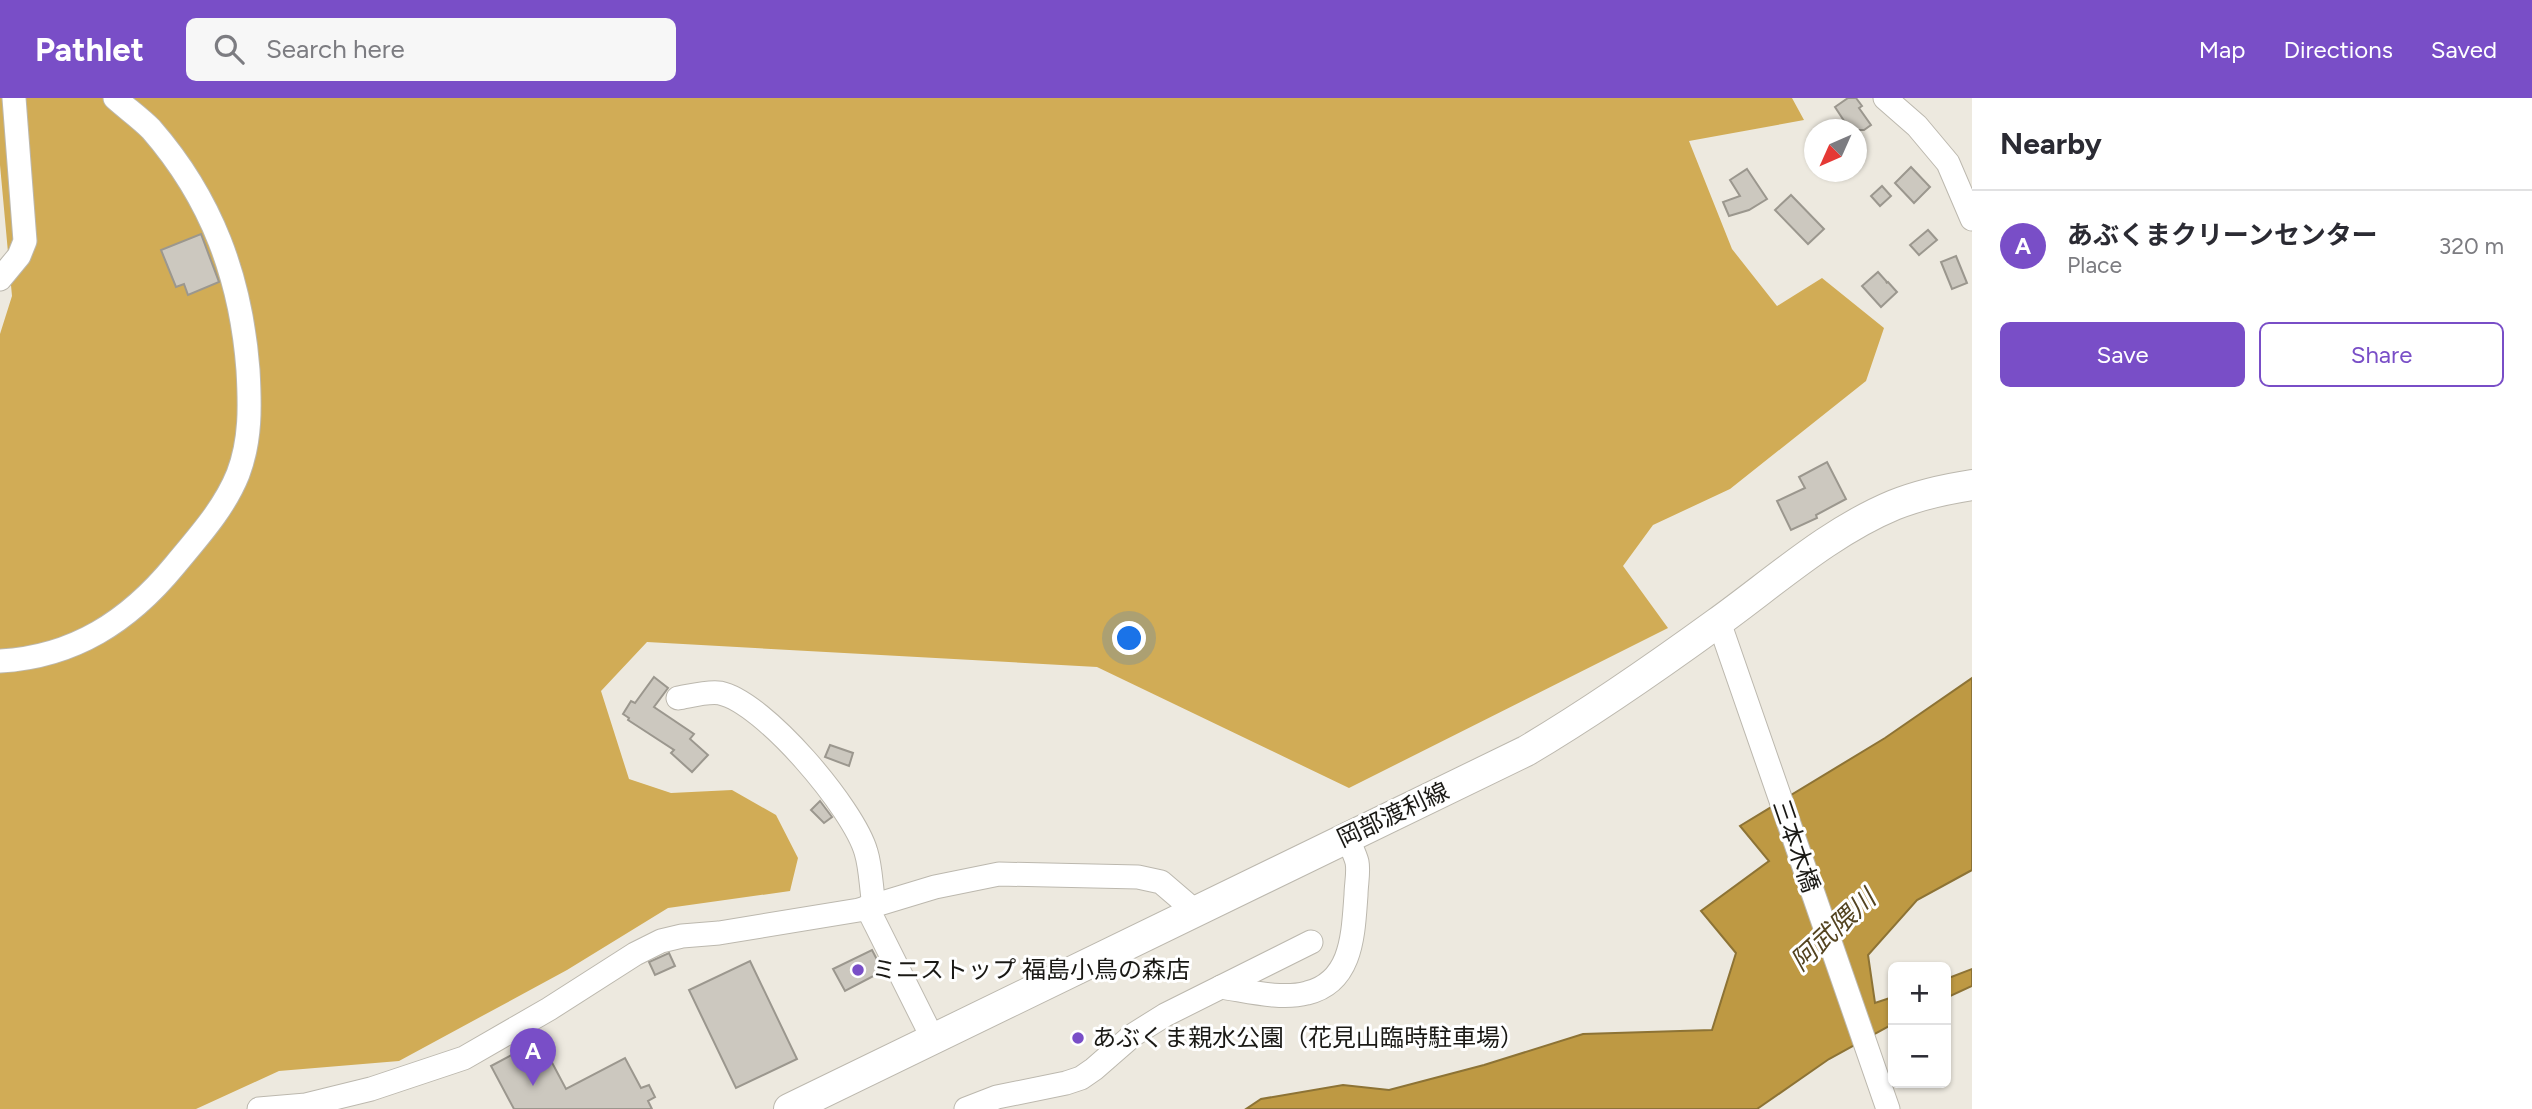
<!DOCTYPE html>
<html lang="en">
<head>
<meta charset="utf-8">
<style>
	body { margin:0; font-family:Figtree,"Noto Sans JP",sans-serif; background:#f7f7f7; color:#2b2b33 }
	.controls { position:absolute; right:21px; bottom:21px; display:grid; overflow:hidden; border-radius:10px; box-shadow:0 2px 5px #0004 }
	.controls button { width:63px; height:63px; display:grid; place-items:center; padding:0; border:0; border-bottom:2px solid #e1e1e2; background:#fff; color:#2b2b33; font:35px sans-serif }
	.compass { position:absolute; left:1804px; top:21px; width:63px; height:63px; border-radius:50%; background:#fff; box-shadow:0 2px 5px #0004; rotate:225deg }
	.you { position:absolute; left:1130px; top:541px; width:24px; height:24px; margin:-18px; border:5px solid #fff; border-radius:50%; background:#1a73e8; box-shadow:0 0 0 10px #1a73e833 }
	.badge { display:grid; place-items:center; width:46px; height:46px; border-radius:50%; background:#794ec7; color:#fff; font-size:23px; font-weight:700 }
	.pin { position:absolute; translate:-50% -58px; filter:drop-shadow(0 2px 4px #0008) }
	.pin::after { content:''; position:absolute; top:37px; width:24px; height:21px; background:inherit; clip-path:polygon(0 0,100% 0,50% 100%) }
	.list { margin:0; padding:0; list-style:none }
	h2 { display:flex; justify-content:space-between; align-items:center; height:91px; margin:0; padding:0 28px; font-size:30px }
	h2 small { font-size:23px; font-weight:400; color:#7c7c81 }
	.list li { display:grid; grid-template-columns:46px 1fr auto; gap:21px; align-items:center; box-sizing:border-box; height:112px; padding:0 28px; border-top:2px solid #e1e1e2 }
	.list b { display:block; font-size:26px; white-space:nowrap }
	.list p { margin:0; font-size:23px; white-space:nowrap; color:#7c7c81 }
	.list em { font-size:23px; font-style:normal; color:#7c7c81 }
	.actions { display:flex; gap:14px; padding:21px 28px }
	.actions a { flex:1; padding:16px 0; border:2px solid #794ec7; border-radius:10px; text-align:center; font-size:24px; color:#794ec7 }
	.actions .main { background:#794ec7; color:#fff }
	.icon { flex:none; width:38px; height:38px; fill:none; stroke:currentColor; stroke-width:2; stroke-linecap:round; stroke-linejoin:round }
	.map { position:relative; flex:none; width:1972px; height:1011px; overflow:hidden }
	header { display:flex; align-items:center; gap:42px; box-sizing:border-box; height:98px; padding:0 35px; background:#794ec7; color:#fff }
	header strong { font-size:33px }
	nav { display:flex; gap:38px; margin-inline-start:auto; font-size:24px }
	.search { width:490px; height:63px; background:#f7f7f7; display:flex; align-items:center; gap:18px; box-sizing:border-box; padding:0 24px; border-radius:10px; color:#7c7c81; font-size:26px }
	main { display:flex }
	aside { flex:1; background:#fff }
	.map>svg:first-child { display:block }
</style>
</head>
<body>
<header>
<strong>Pathlet</strong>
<div class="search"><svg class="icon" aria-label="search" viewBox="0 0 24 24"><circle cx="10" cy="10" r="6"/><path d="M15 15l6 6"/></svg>Search here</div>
<nav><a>Map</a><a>Directions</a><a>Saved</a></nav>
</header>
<main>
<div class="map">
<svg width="1972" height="1011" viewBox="0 0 1972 1011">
	<rect width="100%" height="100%" fill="#ede9df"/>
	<polygon fill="#d1ac56" points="0,0 1792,0 1804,22 1689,43 1732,151 1777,208 1822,180 1884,230 1866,283 1730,391 1653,427 1623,468 1668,530 1349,690 1097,569 647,544 601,593 629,681 671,695 732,692 776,717 798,760 790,793 668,810 567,872 399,963 279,973 196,1011 0,1011 0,236 12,198 0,67"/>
	<g fill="#be9943" stroke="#8d7335" stroke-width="2">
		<polygon points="1972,580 1972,772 1917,802 1868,857 1875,905 1893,899 1893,926 1829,961 1757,1011 1246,1011 1261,1001 1343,987 1389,992 1484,967 1583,936 1712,932 1736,855 1701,813 1769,763 1740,728 1885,640"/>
		<polygon points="1972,871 1972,888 1946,900 1946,881"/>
	</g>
	<g fill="#ccc8bf" stroke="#9b978e" stroke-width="2">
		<polygon points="1848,0 1856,0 1862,8 1859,10 1871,27 1864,32 1850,32 1835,9"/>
		<polygon points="1911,69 1930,89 1914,105 1895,85"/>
		<polygon points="1747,71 1767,101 1749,112 1729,118 1723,104 1740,98 1730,82"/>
		<polygon points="1882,88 1891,98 1880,108 1871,98"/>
		<polygon points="1791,97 1824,131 1808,146 1775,112"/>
		<polygon points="1928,132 1937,142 1919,157 1910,147"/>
		<polygon points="201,136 219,184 188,197 184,186 176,189 161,152"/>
		<polygon points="1956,158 1967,185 1952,191 1941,164"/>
		<polygon points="1878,174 1887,184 1886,185 1888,184 1897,194 1881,209 1862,188"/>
		<polygon points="1827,364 1846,401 1816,417 1817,420 1791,432 1777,403 1805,390 1799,379"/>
		<polygon points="654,579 668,590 654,609 694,636 690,641 708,657 692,674 671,655 674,652 628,622 629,620 623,616 631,603 635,605"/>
		<polygon points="830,647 853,655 849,668 825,659"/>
		<polygon points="820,703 832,719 824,725 811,712"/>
		<polygon points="872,852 883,873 845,893 833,871"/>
		<polygon points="669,855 675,868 655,877 649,864"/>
		<polygon points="750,863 797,961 736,990 689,892"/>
		<polygon points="540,942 566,991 625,960 641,990 649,987 655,999 648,1003 652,1011 514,1011 491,968"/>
	</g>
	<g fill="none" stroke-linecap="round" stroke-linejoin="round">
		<defs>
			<g id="minor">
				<polyline points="1885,0 1917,28 1948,65 1972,121"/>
				<polyline points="0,181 19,158 25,143 14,0"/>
				<polyline points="1719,524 1888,1011"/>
				<path d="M0,563C74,559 129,523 175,467C198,439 224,411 238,376C251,342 250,307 248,272C241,180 212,101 151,31C140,20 126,10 115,0"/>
				<path d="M678,600C690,598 708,593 720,595C764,604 854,711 866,754C871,770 871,790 874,807"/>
				<polyline points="867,809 933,941"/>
				<path d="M1221,889C1248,893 1281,902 1307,895C1353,884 1353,835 1356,797C1356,787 1359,774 1357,764C1355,756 1350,747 1347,739"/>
				<polyline points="259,1011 306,1007 371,991 464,960 549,911 635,856 661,843 682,838 719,835 859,812 935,789 999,776 1138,779 1161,784 1196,814"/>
				<polyline points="966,1011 997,999 1066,985 1081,980 1094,971 1133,937 1165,917 1311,844"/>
			</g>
			<path id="major" d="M789,1011L1526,653C1592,614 1655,570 1717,525C1774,484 1829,434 1894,407C1919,397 1946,391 1972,387"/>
		</defs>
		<use href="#minor" stroke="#bcb8ae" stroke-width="25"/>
		<use href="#major" stroke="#bcb8ae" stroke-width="32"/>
		<use href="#minor" stroke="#fff" stroke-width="23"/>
		<use href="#major" stroke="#fff" stroke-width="30"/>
	</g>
	<g fill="#794ec7" stroke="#fff" stroke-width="2.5">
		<circle cx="858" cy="872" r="7"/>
		<circle cx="1078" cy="940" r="7"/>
	</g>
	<g text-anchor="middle" stroke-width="6" stroke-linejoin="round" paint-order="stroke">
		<g font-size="24" fill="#1a1915" stroke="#fff">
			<text transform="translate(1393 717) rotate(-25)" y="8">岡部渡利線</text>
			<text transform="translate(1796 748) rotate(71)" y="8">三本木橋</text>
		</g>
		<g font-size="24" fill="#1a1915" stroke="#fff" text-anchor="start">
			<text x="872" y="880">ミニストップ 福島小鳥の森店</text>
			<text x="1092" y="948">あぶくま親水公園（花見山臨時駐車場）</text>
		</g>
		<g font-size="26" font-style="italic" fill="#544420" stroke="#fff">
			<text transform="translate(1833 832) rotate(-43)" y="9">阿武隈川</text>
		</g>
	</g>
</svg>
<div class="controls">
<button>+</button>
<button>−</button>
</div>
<svg class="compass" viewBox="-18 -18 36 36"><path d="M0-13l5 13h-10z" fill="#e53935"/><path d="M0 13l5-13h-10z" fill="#7c7c81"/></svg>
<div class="you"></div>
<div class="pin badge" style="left:533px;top:988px">A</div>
</div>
<aside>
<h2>Nearby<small></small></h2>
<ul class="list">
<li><span class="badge">A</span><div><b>あぶくまクリーンセンター</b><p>Place</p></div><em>320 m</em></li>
</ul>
<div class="actions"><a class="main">Save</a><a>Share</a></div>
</aside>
</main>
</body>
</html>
